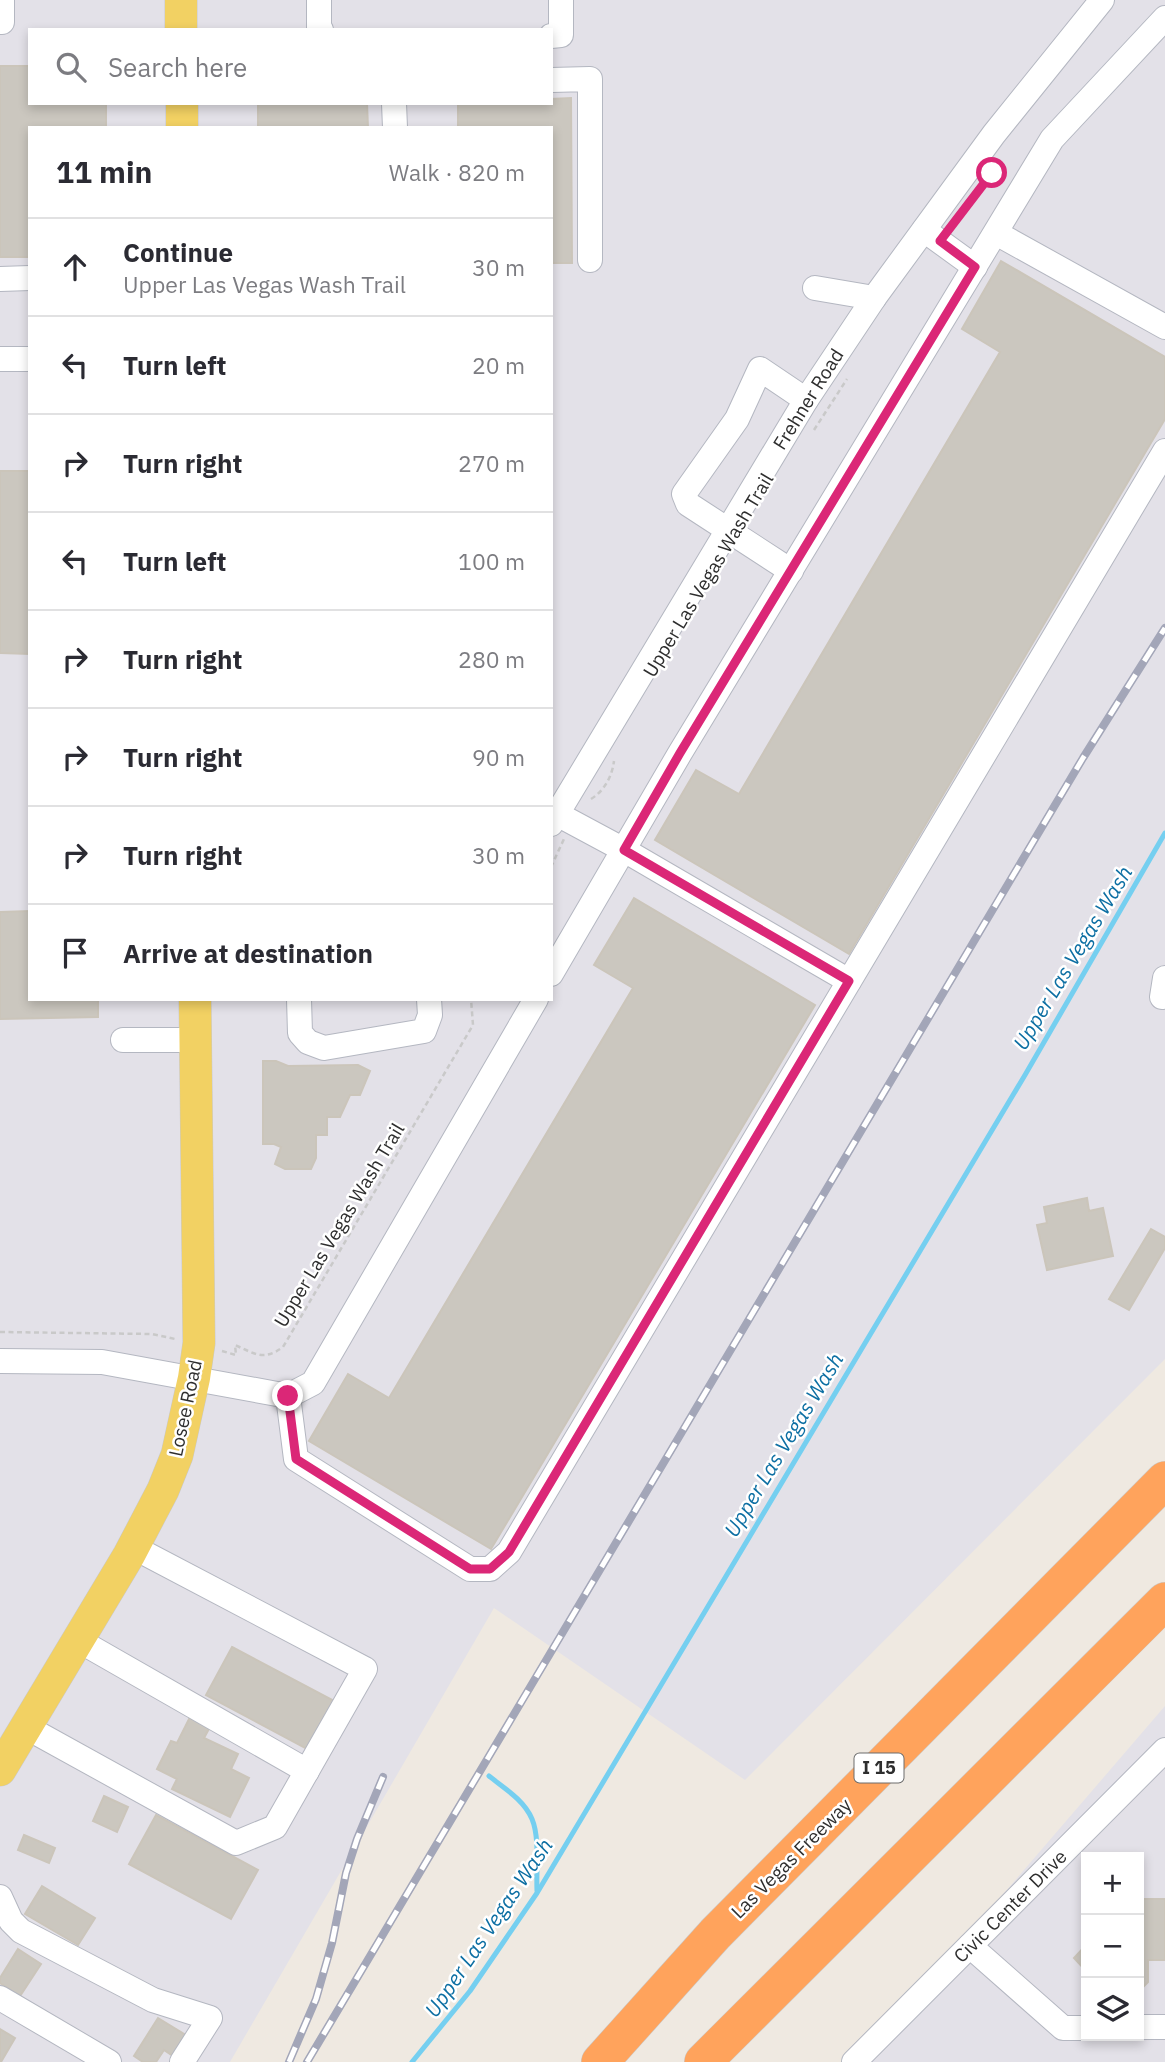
<!DOCTYPE html>
<html lang="en">
<head>
<meta charset="utf-8">
<style>
	body { margin:0; font-family:"IBM Plex Sans",sans-serif; background:#f7f7f7; color:#2b2b33 }
	.controls { position:absolute; right:21px; bottom:21px; display:grid; overflow:hidden; border-radius:0px; box-shadow:0 4px 10px #0003 }
	.controls button { width:63px; height:63px; display:grid; place-items:center; padding:0; border:0; border-bottom:2px solid #e1e1e2; background:#fff; color:#2b2b33; font:35px sans-serif }
	.stop { position:absolute; width:21px; height:21px; margin:-16px; border:5px solid #db2777; border-radius:50%; background:#fff }
	.stop.end { background:#db2777; border-color:#fff; box-shadow:0 2px 7px #0008 }
	.list { margin:0; padding:0; list-style:none }
	h2 { display:flex; justify-content:space-between; align-items:center; height:91px; margin:0; padding:0 28px; font-size:30px }
	h2 small { font-size:23px; font-weight:400; color:#7c7c81 }
	.list li { display:grid; grid-template-columns:46px 1fr auto; gap:21px; align-items:center; box-sizing:border-box; height:98px; padding:0 28px; border-top:2px solid #e1e1e2 }
	.list b { display:block; font-size:26px; white-space:nowrap }
	.list p { margin:0; font-size:23px; white-space:nowrap; color:#7c7c81 }
	.list em { font-size:23px; font-style:normal; color:#7c7c81 }
	.icon { flex:none; width:38px; height:38px; fill:none; stroke:currentColor; stroke-width:2; stroke-linecap:round; stroke-linejoin:round }
	.map { position:relative; flex:none; width:1165px; height:2062px; overflow:hidden }
	.search { position:absolute; background:#fff; box-shadow:0 4px 10px #0003; left:28px; top:28px; width:525px; height:77px; display:flex; align-items:center; gap:18px; box-sizing:border-box; padding:0 24px; border-radius:0px; color:#7c7c81; font-size:26px }
	.panel { position:absolute; background:#fff; box-shadow:0 4px 10px #0003; left:28px; top:126px; width:525px; height:875px; border-radius:0px }
	.map>svg:first-child { display:block }
</style>
</head>
<body>
<div class="map">
<svg width="1165" height="2062" viewBox="0 0 1165 2062">
	<rect width="100%" height="100%" fill="#efe9e1"/>
	<g fill="#e3e1e8" fill-rule="evenodd">
		<path d="M0,0H1165V1359L745,1780L494,1608L230,2062H0ZM30,30H551V103H30ZM30,128H551V999H30Z"/>
		<path d="M1165,1706V2062H859ZM1086,1857H1139V2036H1086Z"/>
	</g>
	<g fill="none" stroke-linecap="round" stroke-linejoin="round">
		<g stroke="#75cff0" stroke-width="5">
			<path d="M489,1776C504,1788 524,1800 532,1819C540,1838 536,1870 537,1891"/>
			<polyline points="412,2062 470,1991 537,1893 1025,1075 1165,833"/>
		</g>
	</g>
	<g fill="#cbc7bf" stroke="#cbc5ba" stroke-width="2">
		<polygon points="0,66 30,66 30,103 106,103 106,128 30,128 30,257 0,257"/>
		<polygon points="571,98 572,263 551,263 551,128 458,128 458,103 551,103 551,99"/>
		<polygon points="258,103 367,103 368,128 258,128"/>
		<polygon points="1001,261 1165,357 1165,419 849,954 655,840 696,770 739,794 1000,352 962,329"/>
		<polygon points="0,471 30,471 30,654 0,653"/>
		<polygon points="634,898 815,1005 491,1549 309,1441 348,1374 389,1398 633,988 594,965"/>
		<polygon points="30,911 30,999 98,999 98,1017 0,1019 0,912"/>
		<polygon points="263,1061 276,1061 288,1066 358,1065 370,1071 360,1095 350,1095 340,1117 327,1117 327,1135 316,1135 316,1158 311,1169 285,1169 275,1164 281,1147 274,1144 263,1144"/>
		<polygon points="1087,1198 1089,1211 1103,1208 1113,1256 1047,1270 1037,1225 1047,1223 1044,1207"/>
		<polygon points="1151,1229 1165,1237 1165,1248 1129,1310 1109,1299"/>
		<polygon points="232,1647 334,1701 307,1749 206,1695"/>
		<polygon points="190,1717 210,1727 204,1738 238,1754 231,1769 249,1778 230,1817 172,1789 177,1779 157,1769 171,1741 177,1743"/>
		<polygon points="104,1796 128,1807 117,1832 93,1821"/>
		<polygon points="156,1815 258,1870 231,1919 129,1864"/>
		<polygon points="24,1835 55,1848 49,1863 18,1850"/>
		<polygon points="42,1886 95,1918 78,1945 25,1914"/>
		<polygon points="1139,1899 1165,1899 1165,1960 1148,1960 1148,1982 1139,1991"/>
		<polygon points="1086,1945 1086,1971 1074,1958"/>
		<polygon points="18,1949 41,1964 20,1996 0,1983 0,1978"/>
		<polygon points="158,2018 189,2037 176,2058 164,2050 156,2062 143,2062 134,2056"/>
		<polygon points="0,2029 15,2038 1,2062 0,2062"/>
	</g>
	<g fill="none" stroke-linecap="round" stroke-linejoin="round">
		<defs>
			<g id="minor">
				<polyline points="319,0 319,28 321,30"/>
				<polyline points="0,22 2,22 2,0"/>
				<polyline points="551,36 561,35 561,0"/>
				<polyline points="551,80 590,79 590,260"/>
				<polyline points="394,103 395,128"/>
				<polyline points="924,230 975,267"/>
				<polyline points="996,233 1165,327"/>
				<polyline points="0,279 30,278"/>
				<polyline points="815,288 874,298"/>
				<polyline points="0,359 30,359"/>
				<polyline points="791,571 688,504 684,494 737,419 760,369 806,400"/>
				<polyline points="557,814 624,850 849,981"/>
				<polyline points="551,824 806,400 874,298 994,134 1102,0"/>
				<polyline points="551,974 680,753 1052,139 1165,18"/>
				<polyline points="1162,997 1165,978"/>
				<polyline points="299,999 300,1033 308,1042 324,1048 424,1031 430,1015 429,999"/>
				<polyline points="123,1040 196,1040"/>
				<polyline points="0,1361 102,1362 288,1396 313,1383 536,999"/>
				<polyline points="288,1396 296,1459 470,1569 490,1569 509,1552 1165,451"/>
				<polyline points="78,1640 307,1771"/>
				<polyline points="26,1727 236,1843 275,1827 365,1669 133,1547"/>
				<polyline points="0,1897 11,1921 21,1931 153,2000 210,2018 182,2062"/>
				<polyline points="970,1946 1063,2028 1086,2028"/>
				<polyline points="0,1998 109,2062"/>
				<polyline points="1139,2027 1165,2027"/>
				<polyline points="854,2062 1165,1750"/>
			</g>
			<g id="major">
				<polyline points="181,0 181,30"/>
				<polyline points="182,103 182,128"/>
				<polyline points="0,1770 129,1555 163,1490 177,1455 194,1378 199,1343 195,999"/>
			</g>
			<g id="highway">
				<polyline points="600,2062 715,1934 1165,1480"/>
				<polyline points="703,2062 1165,1601"/>
			</g>
		</defs>
		<use href="#minor" stroke="#b4b7c1" stroke-width="26"/>
		<use href="#major" stroke="#c9c9c9" stroke-width="33"/>
		<use href="#highway" stroke="#c9c9c9" stroke-width="38"/>
		<g stroke="#c9c9c9" stroke-width="2.5" stroke-dasharray="5 3.5" stroke-linecap="butt">
			<polyline points="814,430 847,379"/>
			<path d="M591,799C604,791 612,777 614,761"/>
			<polyline points="551,867 564,839"/>
			<polyline points="0,1332 152,1334 175,1339"/>
			<path d="M222,1351L236,1355L235,1345C255,1354 264,1361 283,1347L473,1025L471,999"/>
		</g>
		<use href="#minor" stroke="#fff" stroke-width="24"/>
		<use href="#major" stroke="#f2d163" stroke-width="32"/>
		<use href="#highway" stroke="#ffa35c" stroke-width="37"/>
		<defs>
			<g id="rail">
				<polyline points="289,2062 316,1999 332,1943 346,1873 357,1839 383,1777"/>
				<polyline points="307,2062 1083,758 1165,628"/>
			</g>
		</defs>
		<use href="#rail" stroke="#a3a6b8" stroke-width="8"/>
		<use href="#rail" stroke="#fff" stroke-width="5" stroke-dasharray="16" stroke-linecap="butt"/>
	</g>
	<g fill="none" stroke-linecap="round" stroke-linejoin="round">
		<polyline stroke="#db2777" stroke-width="9" points="288,1396 296,1459 470,1569 490,1569 509,1552 849,981 624,850 680,753 975,267 940,241 992,173"/>
	</g>
	<g text-anchor="middle" stroke-width="5" stroke-linejoin="round" paint-order="stroke">
		<rect fill="#fff" stroke="#6d6d6d" stroke-width="2" x="854.5" y="1753.5" width="49" height="29" rx="5"/>
		<g font-size="18" font-weight="bold" fill="#2e2e2e">
			<text x="879" y="1774">I 15</text>
		</g>
		<g font-size="19" fill="#2e2e2e" stroke="#fff">
			<text transform="translate(808 399) rotate(-58)" y="7">Frehner Road</text>
			<text transform="translate(708 575) rotate(-59)" y="7">Upper Las Vegas Wash Trail</text>
			<text transform="translate(339 1225) rotate(-59)" y="7">Upper Las Vegas Wash Trail</text>
			<text transform="translate(185 1408) rotate(-78)" y="7">Losee Road</text>
			<text transform="translate(791 1858) rotate(-45)" y="7">Las Vegas Freeway</text>
			<text transform="translate(1010 1906) rotate(-45)" y="7">Civic Center Drive</text>
		</g>
		<g font-size="21" font-style="italic" fill="#0d6fa3" stroke="#fff">
			<text transform="translate(1073 958) rotate(-59)" y="7">Upper Las Vegas Wash</text>
			<text transform="translate(784 1445) rotate(-59)" y="7">Upper Las Vegas Wash</text>
			<text transform="translate(489 1928) rotate(-56)" y="7">Upper Las Vegas Wash</text>
		</g>
	</g>
</svg>
<div class="controls">
<button>+</button>
<button>−</button>
<button><svg class="icon" aria-label="layers" viewBox="0 0 24 24"><path d="M12 4l9 5-9 5-9-5zM3 14l9 5 9-5"/></svg></button>
</div>
<div class="stop" style="left:992px;top:173px"></div>
<div class="stop end" style="left:288px;top:1396px"></div>
<div class="search"><svg class="icon" aria-label="search" viewBox="0 0 24 24"><circle cx="10" cy="10" r="6"/><path d="M15 15l6 6"/></svg>Search here</div>
<section class="panel">
<h2>11 min<small>Walk · 820 m</small></h2>
<ul class="list">
<li><svg class="icon" aria-label="ahead" viewBox="0 0 24 24"><path d="M12 20V5M6 11l6-6 6 6"/></svg><div><b>Continue</b><p>Upper Las Vegas Wash Trail</p></div><em>30 m</em></li>
<li><svg class="icon" aria-label="left" viewBox="0 0 24 24"><path d="M17 20v-9H6M10 6l-5 5 5 5"/></svg><div><b>Turn left</b></div><em>20 m</em></li>
<li><svg class="icon" aria-label="right" viewBox="0 0 24 24"><path d="M7 20v-9h11M14 6l5 5-5 5"/></svg><div><b>Turn right</b></div><em>270 m</em></li>
<li><svg class="icon" aria-label="left" viewBox="0 0 24 24"><path d="M17 20v-9H6M10 6l-5 5 5 5"/></svg><div><b>Turn left</b></div><em>100 m</em></li>
<li><svg class="icon" aria-label="right" viewBox="0 0 24 24"><path d="M7 20v-9h11M14 6l5 5-5 5"/></svg><div><b>Turn right</b></div><em>280 m</em></li>
<li><svg class="icon" aria-label="right" viewBox="0 0 24 24"><path d="M7 20v-9h11M14 6l5 5-5 5"/></svg><div><b>Turn right</b></div><em>90 m</em></li>
<li><svg class="icon" aria-label="right" viewBox="0 0 24 24"><path d="M7 20v-9h11M14 6l5 5-5 5"/></svg><div><b>Turn right</b></div><em>30 m</em></li>
<li><svg class="icon" aria-label="arrive" viewBox="0 0 24 24"><path d="M6 21V4h12l-3 4 3 4H6"/></svg><div><b>Arrive at destination</b></div></li>
</ul>
</section>
</div>
</body>
</html>
